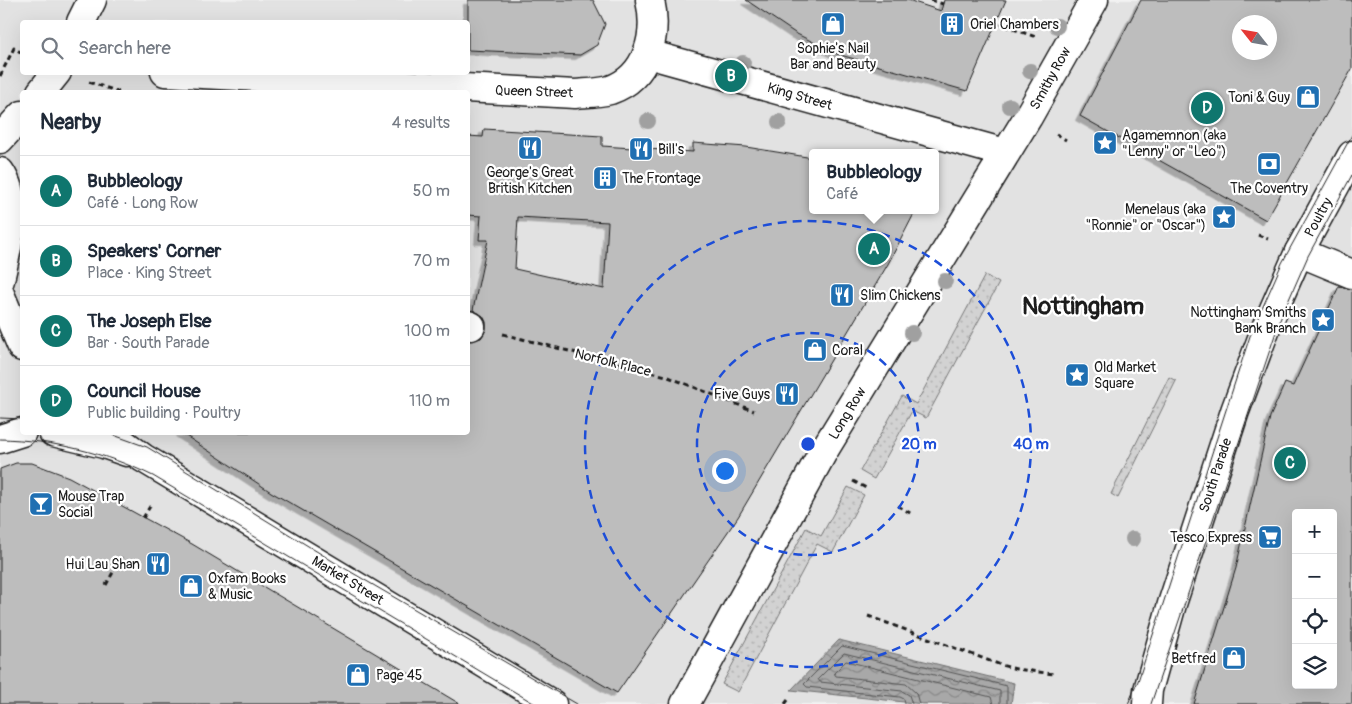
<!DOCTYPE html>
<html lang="en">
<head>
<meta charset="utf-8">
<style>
	body { margin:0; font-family:Pangolin,sans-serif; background:#f6f6f7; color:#1f2937 }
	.controls { position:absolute; right:15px; bottom:15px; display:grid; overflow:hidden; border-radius:5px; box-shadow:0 5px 20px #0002 }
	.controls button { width:45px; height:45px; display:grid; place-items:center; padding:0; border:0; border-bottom:1px solid #e0e1e3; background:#fff; color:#1f2937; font:25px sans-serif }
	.compass { position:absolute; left:1232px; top:15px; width:45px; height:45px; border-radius:50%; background:#fff; box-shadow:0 5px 20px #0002; rotate:301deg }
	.you { position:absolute; left:724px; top:470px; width:18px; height:18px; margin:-12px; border:4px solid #fff; border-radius:50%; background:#1a73e8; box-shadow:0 0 0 8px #1a73e833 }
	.badge { display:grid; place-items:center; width:32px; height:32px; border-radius:50%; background:#0f766e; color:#fff; font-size:16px; font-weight:700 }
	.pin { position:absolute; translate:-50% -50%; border:2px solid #fff; box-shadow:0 1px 5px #0006 }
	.popup { position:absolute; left:809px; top:149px; width:130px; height:65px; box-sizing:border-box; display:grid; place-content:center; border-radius:5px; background:#fff; filter:drop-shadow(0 1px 4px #0005); font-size:16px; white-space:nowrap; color:#747a83 }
	.popup b { font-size:19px; color:#1f2937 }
	.popup::after { content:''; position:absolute; left:50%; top:100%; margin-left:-10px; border:10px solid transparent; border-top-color:#fff }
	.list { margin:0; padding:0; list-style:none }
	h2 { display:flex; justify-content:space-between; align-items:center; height:65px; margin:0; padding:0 20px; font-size:21px }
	h2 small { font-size:16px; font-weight:400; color:#747a83 }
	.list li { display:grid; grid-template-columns:32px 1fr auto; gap:15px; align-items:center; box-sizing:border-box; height:70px; padding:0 20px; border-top:1px solid #e0e1e3 }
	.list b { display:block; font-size:19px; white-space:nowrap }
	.list p { margin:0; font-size:16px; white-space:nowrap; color:#747a83 }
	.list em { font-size:16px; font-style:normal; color:#747a83 }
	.icon { flex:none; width:28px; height:28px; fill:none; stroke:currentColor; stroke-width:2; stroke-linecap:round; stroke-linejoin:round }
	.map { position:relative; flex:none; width:1352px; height:704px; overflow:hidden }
	.search { position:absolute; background:#fff; box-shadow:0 5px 20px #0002; left:20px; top:20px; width:450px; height:55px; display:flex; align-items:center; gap:12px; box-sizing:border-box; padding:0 18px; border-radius:5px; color:#747a83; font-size:19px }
	.panel { position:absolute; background:#fff; box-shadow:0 5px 20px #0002; left:20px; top:90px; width:450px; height:345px; border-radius:5px }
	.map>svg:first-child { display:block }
</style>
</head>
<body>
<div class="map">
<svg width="1352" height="704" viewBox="0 0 1352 704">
	<defs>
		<pattern id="green-dots" width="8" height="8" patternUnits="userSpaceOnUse" patternTransform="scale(1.25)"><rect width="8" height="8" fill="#d2d2d2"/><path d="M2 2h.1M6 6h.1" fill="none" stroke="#b4b4b4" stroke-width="1.8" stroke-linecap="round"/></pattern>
		<pattern id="water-waves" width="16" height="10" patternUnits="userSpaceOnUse" patternTransform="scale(1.25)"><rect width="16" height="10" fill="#a8a8a8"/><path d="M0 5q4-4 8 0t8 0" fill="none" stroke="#888"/></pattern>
		<filter id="shadow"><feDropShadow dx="-4.5" dy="4.5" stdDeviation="0" flood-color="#0004"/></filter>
	</defs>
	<rect width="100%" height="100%" fill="#f2f2f2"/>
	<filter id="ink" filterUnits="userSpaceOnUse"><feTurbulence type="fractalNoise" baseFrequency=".02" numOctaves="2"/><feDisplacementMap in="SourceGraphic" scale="10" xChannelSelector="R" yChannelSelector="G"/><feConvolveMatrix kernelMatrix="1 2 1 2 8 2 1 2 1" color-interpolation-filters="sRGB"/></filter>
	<g filter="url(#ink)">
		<path fill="#e2e2e2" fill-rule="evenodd" d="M0,0H1352V704H0ZM22,22H468V72H22ZM1240,22H1270V52H1240ZM22,92H468V432H22ZM813,153H935V210H813ZM1296,513H1333V685H1296Z"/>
		<g fill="url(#green-dots)" stroke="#777">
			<polygon points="985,275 999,283 926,418 912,411 874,479 860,471 902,396 916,404"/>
			<polygon points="1169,377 1176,381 1118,498 1111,494"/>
			<polygon points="848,487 864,495 833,552 817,544 738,692 722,684 806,528 821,536"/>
		</g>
		<polygon fill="url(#water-waves)" stroke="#707070" points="839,640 1014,683 1011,704 923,704 791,690"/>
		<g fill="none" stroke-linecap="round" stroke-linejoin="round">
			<g stroke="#545454" stroke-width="1">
				<polyline points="905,704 904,699 900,697 807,687 804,684 842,646 1007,686 1007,704"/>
				<polyline points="912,704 909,695 902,691 820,682 818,679 844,653 1000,691 1000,704"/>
				<polyline points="919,704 916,693 906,684 836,676 834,673 846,661 991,697 993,704"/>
			</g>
		</g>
		<g fill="#bdbdbd" stroke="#1c1c1c" fill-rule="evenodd" filter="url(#shadow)">
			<polygon points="468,0 593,0 605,24 597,45 580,55 468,50"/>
			<polygon points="746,0 908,0 941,11 944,0 1006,0 967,91 837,54 795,33"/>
			<path d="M1141,0H1352V69L1266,220L1080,116ZM1240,22H1270V52H1240Z"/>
			<path d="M484,129L602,136V146L693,152V143L746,147L813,158V210H916L888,264L738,517L617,693L271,492L180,432H468V341L481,338L486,330V322L483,316L473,310L488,240H479L481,216L468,215V136L483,137ZM518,217L608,222L604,289L515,269Z"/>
			<path d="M1339,286L1352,289V704H1194L1236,568L1270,417L1285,383L1293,386ZM1296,513H1333V685H1296Z"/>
			<polygon points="16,463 32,463 69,477 192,544 460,704 0,704 0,469"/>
		</g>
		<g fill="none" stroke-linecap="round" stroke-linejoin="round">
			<defs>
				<g id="minor">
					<polyline points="81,22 92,0"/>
					<polyline points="648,54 1005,153"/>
					<path d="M165,72L575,94C586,93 600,93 610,90C648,77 658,35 650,0"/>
					<polyline points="41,92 57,72"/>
					<polyline points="0,139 22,115"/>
					<polyline points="1299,252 1352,274"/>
					<polyline points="0,294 22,347"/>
					<polyline points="468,325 471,326"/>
					<polyline points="53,432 104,444 127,452"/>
					<polyline points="108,432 143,458 552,704"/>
					<polyline points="0,439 22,432"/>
					<polyline points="685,704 823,452 1028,117 1094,0"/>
					<polyline points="1147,704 1148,690 1172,604 1235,411 1267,325 1299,252 1352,155"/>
				</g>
				<path id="major" d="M0,172C21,202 7,247 0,280"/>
			</defs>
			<use href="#minor" stroke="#1c1c1c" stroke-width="31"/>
			<use href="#major" stroke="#1c1c1c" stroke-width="31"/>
			<g stroke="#1c1c1c" stroke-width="3" stroke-dasharray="5 4" stroke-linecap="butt">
				<polyline points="931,0 943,4"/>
				<polyline points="996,23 1036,37"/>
				<polyline points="0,76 14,48 22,53"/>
				<polyline points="89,82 119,92"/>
				<polyline points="1056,134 1066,140"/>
				<polyline points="1258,235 1268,239"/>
				<polyline points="503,334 666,376 754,411"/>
				<polyline points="853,481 868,489"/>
				<polyline points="898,506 912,514"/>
				<polyline points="143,518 152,503"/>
				<polyline points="106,585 122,556"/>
				<polyline points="868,616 1001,665 1016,669 1054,674"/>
				<polyline points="785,704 788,700"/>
			</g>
			<use href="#minor" stroke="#fff" stroke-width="28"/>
			<use href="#major" stroke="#fff" stroke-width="28"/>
			<g stroke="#1c1c1c" stroke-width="1">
				<polyline points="0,418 22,419"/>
				<polyline points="105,432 147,447 339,565 577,704"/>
				<path d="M0,439C53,440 106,453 153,476L535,704"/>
				<polyline points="1128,704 1138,681 1250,336 1282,263 1352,135"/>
				<polyline points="1151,704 1280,320 1308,256 1352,175"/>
			</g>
		</g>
		<g fill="#a0a0a0">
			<circle cx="1057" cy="26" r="8"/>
			<circle cx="743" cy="63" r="8"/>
			<circle cx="1030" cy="71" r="8"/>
			<circle cx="1010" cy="106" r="8"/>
			<circle cx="648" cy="121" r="8"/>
			<circle cx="779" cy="122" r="8"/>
			<circle cx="945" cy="281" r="8"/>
			<circle cx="912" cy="333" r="8"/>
			<circle cx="1133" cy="539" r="8"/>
		</g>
	</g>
	<g fill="none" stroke="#1d4ed8" stroke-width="2.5" stroke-dasharray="9 6">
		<circle cx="808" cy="444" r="111"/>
		<circle cx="808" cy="444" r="223"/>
	</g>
	<defs>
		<symbol id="shop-square" viewBox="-11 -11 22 22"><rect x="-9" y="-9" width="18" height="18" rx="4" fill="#1f6fb2" stroke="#fff"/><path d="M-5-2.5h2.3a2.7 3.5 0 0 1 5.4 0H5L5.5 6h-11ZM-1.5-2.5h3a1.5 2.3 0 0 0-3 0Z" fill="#fff"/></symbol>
		<symbol id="building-square" viewBox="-11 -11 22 22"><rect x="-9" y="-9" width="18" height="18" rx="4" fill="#1f6fb2" stroke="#fff"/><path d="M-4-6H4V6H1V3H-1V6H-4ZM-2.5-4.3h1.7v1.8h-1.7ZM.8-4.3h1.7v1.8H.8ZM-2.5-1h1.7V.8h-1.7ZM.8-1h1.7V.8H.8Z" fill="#fff"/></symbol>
		<symbol id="sight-square" viewBox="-11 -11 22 22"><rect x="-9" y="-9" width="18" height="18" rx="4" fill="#1f6fb2" stroke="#fff"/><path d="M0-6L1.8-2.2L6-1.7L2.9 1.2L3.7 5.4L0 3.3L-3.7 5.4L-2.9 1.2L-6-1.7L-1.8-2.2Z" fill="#fff"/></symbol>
		<symbol id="restaurant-square" viewBox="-11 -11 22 22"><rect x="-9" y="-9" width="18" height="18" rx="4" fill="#1f6fb2" stroke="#fff"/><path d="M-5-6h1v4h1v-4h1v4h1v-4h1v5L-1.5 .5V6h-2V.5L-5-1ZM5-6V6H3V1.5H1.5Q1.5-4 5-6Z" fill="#fff"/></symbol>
		<symbol id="bank-square" viewBox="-11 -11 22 22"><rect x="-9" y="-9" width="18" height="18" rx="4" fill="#1f6fb2" stroke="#fff"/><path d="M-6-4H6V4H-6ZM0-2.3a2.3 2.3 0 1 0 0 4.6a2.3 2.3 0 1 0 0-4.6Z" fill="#fff"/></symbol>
		<symbol id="bar-square" viewBox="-11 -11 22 22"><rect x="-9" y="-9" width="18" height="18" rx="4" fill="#1f6fb2" stroke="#fff"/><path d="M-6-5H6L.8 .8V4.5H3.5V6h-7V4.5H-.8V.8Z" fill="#fff"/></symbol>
		<symbol id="supermarket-square" viewBox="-11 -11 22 22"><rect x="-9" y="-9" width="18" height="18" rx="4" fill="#1f6fb2" stroke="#fff"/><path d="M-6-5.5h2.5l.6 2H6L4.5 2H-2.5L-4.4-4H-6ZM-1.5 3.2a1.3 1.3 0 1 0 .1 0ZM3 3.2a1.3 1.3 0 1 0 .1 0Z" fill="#fff"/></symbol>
	</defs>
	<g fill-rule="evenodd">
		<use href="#shop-square" x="819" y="10" width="28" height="28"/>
		<use href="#building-square" x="938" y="10" width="28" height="28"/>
		<use href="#shop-square" x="1294" y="83" width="28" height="28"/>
		<use href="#sight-square" x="1091" y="129" width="28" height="28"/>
		<use href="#restaurant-square" x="516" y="134" width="28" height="28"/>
		<use href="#restaurant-square" x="627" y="135" width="28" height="28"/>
		<use href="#bank-square" x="1255" y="150" width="28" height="28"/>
		<use href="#building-square" x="591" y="164" width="28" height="28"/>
		<use href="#sight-square" x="1210" y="203" width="28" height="28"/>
		<use href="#restaurant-square" x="828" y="281" width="28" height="28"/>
		<use href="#sight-square" x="1309" y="306" width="28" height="28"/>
		<use href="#shop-square" x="801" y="336" width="28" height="28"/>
		<use href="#sight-square" x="1063" y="361" width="28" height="28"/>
		<use href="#restaurant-square" x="773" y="380" width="28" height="28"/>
		<use href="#bar-square" x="27" y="490" width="28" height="28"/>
		<use href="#supermarket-square" x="1256" y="523" width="28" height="28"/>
		<use href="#restaurant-square" x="144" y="550" width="28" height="28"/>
		<use href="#shop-square" x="177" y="572" width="28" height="28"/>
		<use href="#shop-square" x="1220" y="644" width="28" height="28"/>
		<use href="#shop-square" x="344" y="661" width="28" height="28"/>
	</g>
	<g text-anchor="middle" stroke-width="4.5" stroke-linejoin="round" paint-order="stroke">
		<g font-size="14" fill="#1c1c1c" stroke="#fff" text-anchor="start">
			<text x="970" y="29">Oriel Chambers</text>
			<text x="833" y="53" text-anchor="middle">Sophie's Nail<tspan x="833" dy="16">Bar and Beauty</tspan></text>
			<text x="1290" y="102" text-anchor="end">Toni &amp; Guy</text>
			<text x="1122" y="140">Agamemnon (aka<tspan x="1122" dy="16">"Lenny" or "Leo")</tspan></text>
			<text x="658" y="154">Bill's</text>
			<text x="530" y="177" text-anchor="middle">George's Great<tspan x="530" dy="16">British Kitchen</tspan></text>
			<text x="622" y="183">The Frontage</text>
			<text x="1269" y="193" text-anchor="middle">The Coventry</text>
			<text x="1206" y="214" text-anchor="end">Menelaus (aka<tspan x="1206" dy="16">"Ronnie" or "Oscar")</tspan></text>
			<text x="860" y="300">Slim Chickens</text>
			<text x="1306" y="317" text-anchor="end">Nottingham Smiths<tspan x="1306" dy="16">Bank Branch</tspan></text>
			<text x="832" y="355">Coral</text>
			<text x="1094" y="372">Old Market<tspan x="1094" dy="16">Square</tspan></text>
			<text x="770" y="399" text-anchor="end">Five Guys</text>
			<text x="58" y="501">Mouse Trap<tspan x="58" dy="16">Social</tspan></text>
			<text x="1252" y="542" text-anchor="end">Tesco Express</text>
			<text x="140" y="569" text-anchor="end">Hui Lau Shan</text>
			<text x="208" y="583">Oxfam Books<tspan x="208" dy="16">&amp; Music</tspan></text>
			<text x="1216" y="663" text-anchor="end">Betfred</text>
			<text x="376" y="680">Page 45</text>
		</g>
		<g font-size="14" fill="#1c1c1c" stroke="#fff">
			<text transform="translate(1050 78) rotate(-61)" y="5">Smithy Row</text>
			<text transform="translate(534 91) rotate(2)" y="5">Queen Street</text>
			<text transform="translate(800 96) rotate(16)" y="5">King Street</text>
			<text transform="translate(1318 217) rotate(-61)" y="5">Poultry</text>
			<text transform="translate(613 362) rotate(14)" y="5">Norfolk Place</text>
			<text transform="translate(847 413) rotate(-59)" y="5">Long Row</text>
			<text transform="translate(1215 475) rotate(-72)" y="5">South Parade</text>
			<text transform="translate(348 580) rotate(31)" y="5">Market Street</text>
		</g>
		<g font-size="24" font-weight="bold" fill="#1c1c1c" stroke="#fff">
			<text x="1083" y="314">Nottingham</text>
		</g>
	</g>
	<circle cx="808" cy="444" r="8" fill="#1d4ed8" stroke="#fff" stroke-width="2.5"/>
	<g font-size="15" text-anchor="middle" font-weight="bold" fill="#1d4ed8" stroke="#fff" stroke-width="4.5" stroke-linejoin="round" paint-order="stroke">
		<text x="919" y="449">20 m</text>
		<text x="1031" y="449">40 m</text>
	</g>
</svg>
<div class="controls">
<button>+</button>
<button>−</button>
<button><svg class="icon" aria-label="locate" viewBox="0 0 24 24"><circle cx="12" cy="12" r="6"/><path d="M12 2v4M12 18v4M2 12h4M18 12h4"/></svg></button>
<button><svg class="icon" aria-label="layers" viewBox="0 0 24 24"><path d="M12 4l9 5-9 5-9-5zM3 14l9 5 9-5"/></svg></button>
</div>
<svg class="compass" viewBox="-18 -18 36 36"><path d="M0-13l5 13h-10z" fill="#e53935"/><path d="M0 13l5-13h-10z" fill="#747a83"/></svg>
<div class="you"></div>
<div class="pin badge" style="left:874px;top:249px">A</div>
<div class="popup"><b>Bubbleology</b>Café</div>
<div class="pin badge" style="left:731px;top:76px">B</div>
<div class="pin badge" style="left:1290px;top:463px">C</div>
<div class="pin badge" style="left:1207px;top:108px">D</div>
<div class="search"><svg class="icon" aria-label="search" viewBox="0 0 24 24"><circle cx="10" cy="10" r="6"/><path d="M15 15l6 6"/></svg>Search here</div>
<section class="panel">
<h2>Nearby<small>4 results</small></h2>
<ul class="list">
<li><span class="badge">A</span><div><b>Bubbleology</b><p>Café · Long Row</p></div><em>50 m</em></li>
<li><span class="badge">B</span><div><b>Speakers' Corner</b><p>Place · King Street</p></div><em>70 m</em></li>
<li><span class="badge">C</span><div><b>The Joseph Else</b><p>Bar · South Parade</p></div><em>100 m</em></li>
<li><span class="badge">D</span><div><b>Council House</b><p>Public building · Poultry</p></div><em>110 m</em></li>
</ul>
</section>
</div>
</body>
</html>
